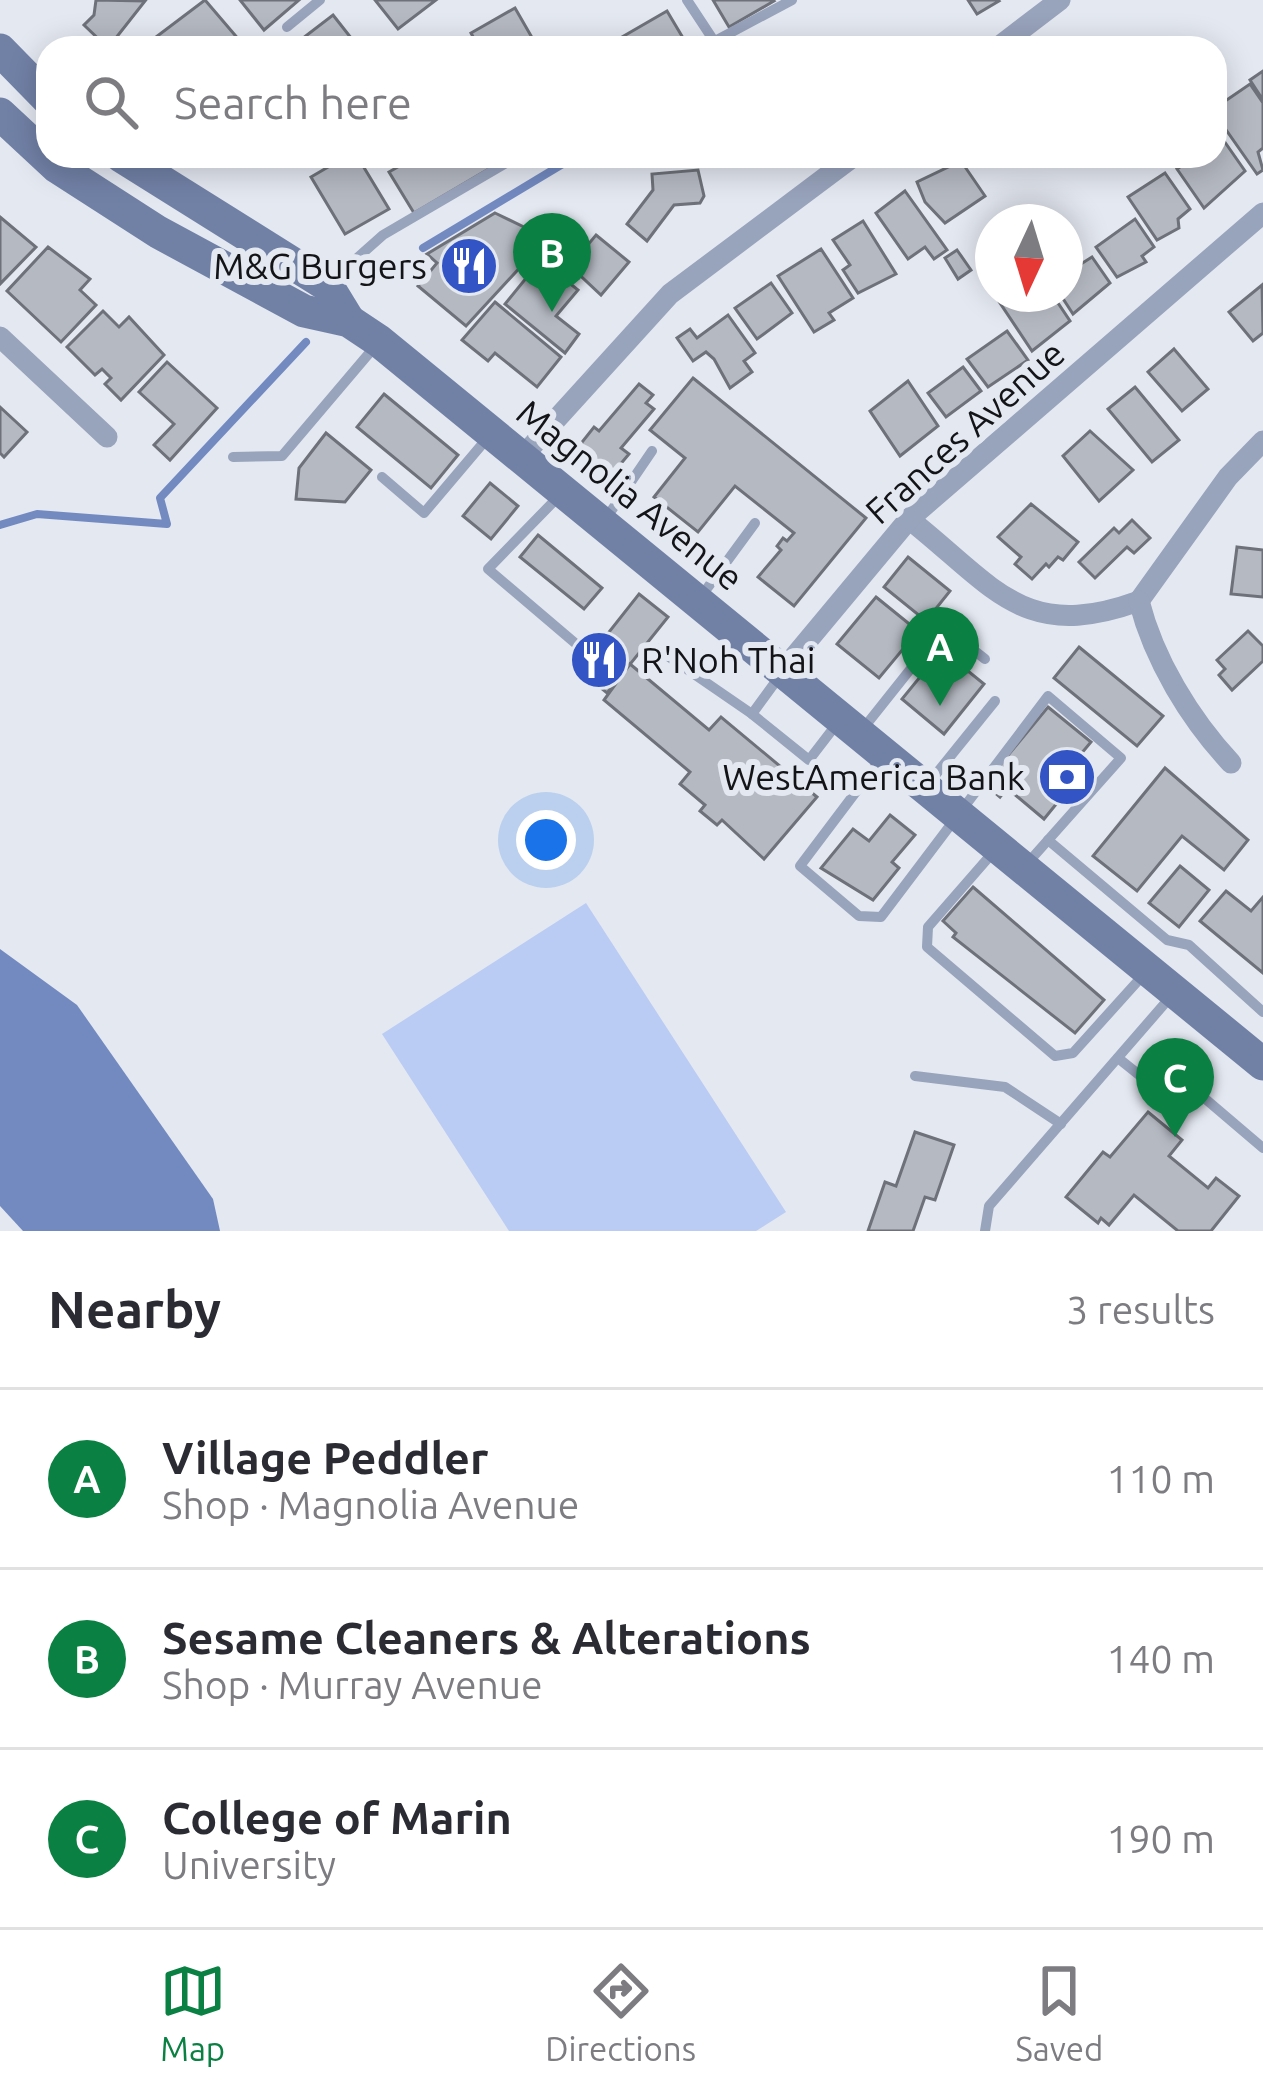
<!DOCTYPE html>
<html lang="en">
<head>
<meta charset="utf-8">
<style>
	body { margin:0; font-family:Ubuntu,sans-serif; background:#f2f2f3; color:#2b2b33 }
	.compass { position:absolute; left:975px; top:204px; width:108px; height:108px; border-radius:50%; background:#fff; box-shadow:0 6px 30px #0003; rotate:184deg }
	.you { position:absolute; left:546px; top:840px; width:42px; height:42px; margin:-30px; border:9px solid #fff; border-radius:50%; background:#1a73e8; box-shadow:0 0 0 18px #1a73e833 }
	.badge { display:grid; place-items:center; width:78px; height:78px; border-radius:50%; background:#0b8043; color:#fff; font-size:39px; font-weight:700 }
	.pin { position:absolute; translate:-50% -99px; filter:drop-shadow(0 3px 6px #0008) }
	.pin::after { content:''; position:absolute; top:63px; width:42px; height:36px; background:inherit; clip-path:polygon(0 0,100% 0,50% 100%) }
	.list { margin:0; padding:0; list-style:none }
	h2 { display:flex; justify-content:space-between; align-items:center; height:156px; margin:0; padding:0 48px; font-size:51px }
	h2 small { font-size:39px; font-weight:400; color:#7c7c81 }
	.list li { display:grid; grid-template-columns:78px 1fr auto; gap:36px; align-items:center; box-sizing:border-box; height:180px; padding:0 48px; border-top:3px solid #e1e1e2 }
	.list b { display:block; font-size:45px; white-space:nowrap }
	.list p { margin:0; font-size:39px; white-space:nowrap; color:#7c7c81 }
	.list em { font-size:39px; font-style:normal; color:#7c7c81 }
	.icon { flex:none; width:66px; height:66px; fill:none; stroke:currentColor; stroke-width:2; stroke-linecap:round; stroke-linejoin:round }
	.map { position:relative; flex:none; width:1263px; height:1231px; overflow:hidden }
	.search { position:absolute; background:#fff; box-shadow:0 6px 30px #0003; left:36px; right:36px; top:36px; height:132px; display:flex; align-items:center; gap:30px; box-sizing:border-box; padding:0 42px; border-radius:36px; color:#7c7c81; font-size:45px }
	.sheet { height:696px; background:#fff }
	nav { display:flex; justify-content:space-around; align-items:center; box-sizing:border-box; height:168px; border-top:3px solid #e1e1e2; background:#fff; font-size:33px; color:#7c7c81 }
	nav a { display:grid; justify-items:center; gap:6px }
	nav .on { color:#0b8043 }
	.map>svg:first-child { display:block }
</style>
</head>
<body>
<div class="map">
<svg width="1263" height="1231" viewBox="0 0 1263 1231">
	<rect width="100%" height="100%" fill="#e4e8f1"/>
	<polygon fill="#bacbf4" points="586,903 786,1212 756,1231 509,1231 382,1034"/>
	<polygon fill="#738ac1" points="0,949 77,1005 213,1199 220,1231 23,1231 0,1206"/>
	<g fill="none" stroke-linecap="round" stroke-linejoin="round">
		<g stroke="#738ac1" stroke-width="8">
			<polyline points="423,248 576,156"/>
			<polyline points="0,525 37,514 167,524 160,498 306,342"/>
		</g>
	</g>
	<g fill="#b5b9c2" stroke="#6e7179" stroke-width="3">
		<polygon points="96,0 145,1 108,48 84,25 94,15"/>
		<polygon points="205,0 246,48 158,48 152,40"/>
		<polygon points="240,0 299,0 264,30"/>
		<polygon points="375,0 436,0 398,29"/>
		<polygon points="713,0 773,0 774,1 729,27"/>
		<polygon points="968,0 998,0 999,1 977,14"/>
		<polygon points="515,8 538,48 479,48 471,33"/>
		<polygon points="667,11 689,48 603,48"/>
		<polygon points="333,15 359,48 290,48"/>
		<polygon points="1263,71 1263,100 1250,80"/>
		<polygon points="1250,84 1263,103 1263,148 1258,152 1263,170 1257,174 1215,114 1215,108"/>
		<polygon points="1215,128 1245,171 1204,208 1177,169 1196,156 1215,156"/>
		<polygon points="347,156 357,156 389,209 345,234 311,177"/>
		<polygon points="417,156 511,156 414,213 389,172"/>
		<polygon points="961,161 985,196 945,223 925,202 917,182"/>
		<polygon points="698,170 704,196 700,203 674,205 647,241 627,224 653,190 652,174"/>
		<polygon points="1165,173 1190,209 1178,219 1179,228 1157,240 1128,197"/>
		<polygon points="905,191 947,250 934,259 925,247 908,259 876,213"/>
		<polygon points="495,213 526,228 521,235 537,249 466,326 418,286 437,263 427,254"/>
		<polygon points="0,217 36,247 0,284"/>
		<polygon points="1135,219 1154,247 1142,256 1146,262 1117,277 1096,247"/>
		<polygon points="863,221 896,274 858,293 843,270 850,265 833,240"/>
		<polygon points="596,235 629,262 601,295 553,250 564,237 582,252"/>
		<polygon points="48,247 90,279 80,290 96,305 61,342 7,291"/>
		<polygon points="821,249 853,298 829,313 834,320 814,332 778,276"/>
		<polygon points="957,250 971,270 958,279 945,258"/>
		<polygon points="1092,257 1110,283 1073,314 1060,294 1065,294 1065,274"/>
		<polygon points="552,269 578,290 556,316 579,334 565,353 505,304 527,277 537,284"/>
		<polygon points="771,283 792,313 757,339 735,308"/>
		<polygon points="1262,285 1263,333 1253,341 1229,312"/>
		<polygon points="994,294 1030,294 1035,301 1052,294 1070,321 1032,351"/>
		<polygon points="495,302 561,357 537,387 495,353 488,361 462,340"/>
		<polygon points="103,311 119,327 129,317 164,355 121,400 105,384 111,378 102,369 95,375 67,347"/>
		<polygon points="728,315 755,353 744,361 752,372 730,388 714,359 706,352 693,361 677,338 690,329 697,338"/>
		<polygon points="1007,331 1028,360 988,387 967,359"/>
		<polygon points="1174,349 1208,389 1182,411 1148,372"/>
		<polygon points="167,362 217,408 170,460 154,445 174,424 139,392"/>
		<polygon points="963,367 981,391 946,417 928,393"/>
		<polygon points="693,378 866,518 794,606 758,577 781,550 777,546 783,538 787,541 794,533 735,486 698,532 654,497 685,458 650,430"/>
		<polygon points="908,381 938,426 900,456 870,411"/>
		<polygon points="639,384 653,395 646,403 654,409 621,448 629,454 608,479 575,451 594,427 599,431"/>
		<polygon points="1135,387 1179,440 1152,462 1108,409"/>
		<polygon points="384,394 458,455 431,488 357,427"/>
		<polygon points="0,407 27,432 4,457 0,453"/>
		<polygon points="1090,431 1133,470 1099,501 1063,456"/>
		<polygon points="326,433 371,470 345,502 296,499 299,468"/>
		<polygon points="490,483 518,506 491,539 463,516"/>
		<polygon points="1031,504 1078,542 1063,560 1058,557 1049,567 1046,564 1032,579 1015,564 1021,557 998,537"/>
		<polygon points="1132,520 1150,538 1134,553 1127,547 1095,578 1079,562 1114,528 1119,533"/>
		<polygon points="538,535 602,588 584,609 520,557"/>
		<polygon points="1237,547 1263,550 1263,597 1231,594"/>
		<polygon points="908,557 950,591 926,621 884,587"/>
		<polygon points="639,594 668,617 607,693 579,670"/>
		<polygon points="876,597 918,631 879,678 837,644"/>
		<polygon points="1248,631 1263,646 1263,661 1232,690 1219,675 1225,669 1217,660"/>
		<polygon points="1079,647 1163,716 1137,746 1054,678"/>
		<polygon points="942,650 984,684 944,734 902,699"/>
		<polygon points="630,664 709,730 721,717 817,797 764,859 722,820 717,825 700,811 705,805 680,784 690,772 604,700"/>
		<polygon points="1048,707 1091,742 1065,773 1075,781 1044,819 1007,788 1000,797 988,787 990,777"/>
		<polygon points="1165,768 1248,840 1224,870 1182,836 1137,891 1093,856"/>
		<polygon points="890,815 915,835 892,862 899,868 873,900 821,868 853,829 869,841"/>
		<polygon points="1180,866 1209,890 1179,927 1149,903"/>
		<polygon points="973,887 1104,1000 1075,1033 953,937 956,933 943,921"/>
		<polygon points="1226,891 1251,911 1263,897 1263,973 1200,921"/>
		<polygon points="1148,1112 1182,1140 1169,1156 1208,1188 1216,1178 1239,1196 1211,1231 1178,1231 1134,1195 1109,1225 1101,1218 1098,1223 1066,1197 1103,1152 1110,1157"/>
		<polygon points="915,1132 954,1145 935,1200 925,1197 913,1231 868,1231 885,1182 896,1186"/>
	</g>
	<g fill="none" stroke-linecap="round" stroke-linejoin="round">
		<g stroke="#98a3bc" stroke-width="10">
			<polyline points="687,0 714,41"/>
			<polyline points="287,27 320,0"/>
			<polyline points="702,48 792,0"/>
			<polyline points="329,283 383,235 518,156"/>
			<polyline points="233,457 282,456 377,344"/>
			<polyline points="382,477 424,513 490,435"/>
			<polyline points="561,494 488,569 575,643"/>
			<polyline points="605,520 652,451"/>
			<polyline points="700,598 755,523"/>
			<polyline points="656,648 752,714"/>
			<polyline points="779,677 752,714 809,760 839,721"/>
			<polyline points="862,730 944,627 985,659"/>
			<polyline points="883,756 800,866 859,916 881,917 1048,696 1121,758 1025,866"/>
			<polyline points="928,784 995,701"/>
			<polyline points="1048,840 1167,940 1189,945 1263,1012"/>
			<polyline points="996,849 928,927 927,947 1055,1056 1073,1053 1146,972"/>
			<polyline points="1118,1058 1148,1082 1182,1079 1263,1148"/>
			<polyline points="915,1076 1005,1087 1061,1124"/>
			<polyline points="985,1231 989,1206 1173,994"/>
		</g>
		<g stroke="#98a3bc" stroke-width="21">
			<polyline points="997,48 1060,0"/>
			<polyline points="0,337 107,437"/>
			<polyline points="522,457 670,294 854,156"/>
			<path d="M909,519C995,587 1023,643 1139,601"/>
			<polyline points="1139,601 1228,477 1263,441"/>
			<path d="M1139,601C1154,660 1190,719 1231,763"/>
			<polyline points="784,669 909,519 1263,213"/>
		</g>
		<g stroke="#7181a6" stroke-width="33">
			<polyline points="0,50 48,99"/>
			<polyline points="0,114 57,167 158,232 304,311 349,321 379,341 1263,1064"/>
			<polyline points="121,156 327,285 349,321"/>
		</g>
	</g>
	<defs>
		<symbol id="restaurant-disc" viewBox="-11 -11 22 22"><circle r="9.5" fill="#3254c4" stroke="#e4e8f1"/><path d="M-5-6h1v4h1v-4h1v4h1v-4h1v5L-1.5 .5V6h-2V.5L-5-1ZM5-6V6H3V1.5H1.5Q1.5-4 5-6Z" fill="#fff"/></symbol>
		<symbol id="bank-disc" viewBox="-11 -11 22 22"><circle r="9.5" fill="#3254c4" stroke="#e4e8f1"/><path d="M-6-4H6V4H-6ZM0-2.3a2.3 2.3 0 1 0 0 4.6a2.3 2.3 0 1 0 0-4.6Z" fill="#fff"/></symbol>
	</defs>
	<g fill-rule="evenodd">
		<use href="#restaurant-disc" x="436" y="233" width="66" height="66"/>
		<use href="#restaurant-disc" x="566" y="627" width="66" height="66"/>
		<use href="#bank-disc" x="1034" y="744" width="66" height="66"/>
	</g>
	<g text-anchor="middle" stroke-width="12" stroke-linejoin="round" paint-order="stroke">
		<g font-size="36" fill="#131417" stroke="#e4e8f1" text-anchor="end">
			<text x="427" y="279">M&amp;G Burgers</text>
			<text x="641" y="673" text-anchor="start">R'Noh Thai</text>
			<text x="1025" y="790">WestAmerica Bank</text>
		</g>
		<g font-size="36" fill="#131417" stroke="#e4e8f1">
			<text transform="translate(965 432) rotate(-42)" y="13">Frances Avenue</text>
			<text transform="translate(630 495) rotate(39)" y="13">Magnolia Avenue</text>
		</g>
	</g>
</svg>
<svg class="compass" viewBox="-18 -18 36 36"><path d="M0-13l5 13h-10z" fill="#e53935"/><path d="M0 13l5-13h-10z" fill="#7c7c81"/></svg>
<div class="you"></div>
<div class="pin badge" style="left:940px;top:706px">A</div>
<div class="pin badge" style="left:552px;top:312px">B</div>
<div class="pin badge" style="left:1175px;top:1137px">C</div>
<div class="search"><svg class="icon" aria-label="search" viewBox="0 0 24 24"><circle cx="10" cy="10" r="6"/><path d="M15 15l6 6"/></svg>Search here</div>
</div>
<section class="sheet">
<h2>Nearby<small>3 results</small></h2>
<ul class="list">
<li><span class="badge">A</span><div><b>Village Peddler</b><p>Shop · Magnolia Avenue</p></div><em>110 m</em></li>
<li><span class="badge">B</span><div><b>Sesame Cleaners &amp; Alterations</b><p>Shop · Murray Avenue</p></div><em>140 m</em></li>
<li><span class="badge">C</span><div><b>College of Marin</b><p>University</p></div><em>190 m</em></li>
</ul>
</section>
<nav>
<a class="on"><svg class="icon" aria-label="map" viewBox="0 0 24 24"><path d="M3 6l6-2 6 2 6-2v14l-6 2-6-2-6 2zM9 4v14M15 6v14"/></svg>Map</a>
<a><svg class="icon" aria-label="directions" viewBox="0 0 24 24"><path d="M12 3l9 9-9 9-9-9zM9 14v-3h6M13 9l2 2-2 2"/></svg>Directions</a>
<a><svg class="icon" aria-label="saved" viewBox="0 0 24 24"><path d="M7 4h10v16l-5-4-5 4z"/></svg>Saved</a>
</nav>
</body>
</html>
